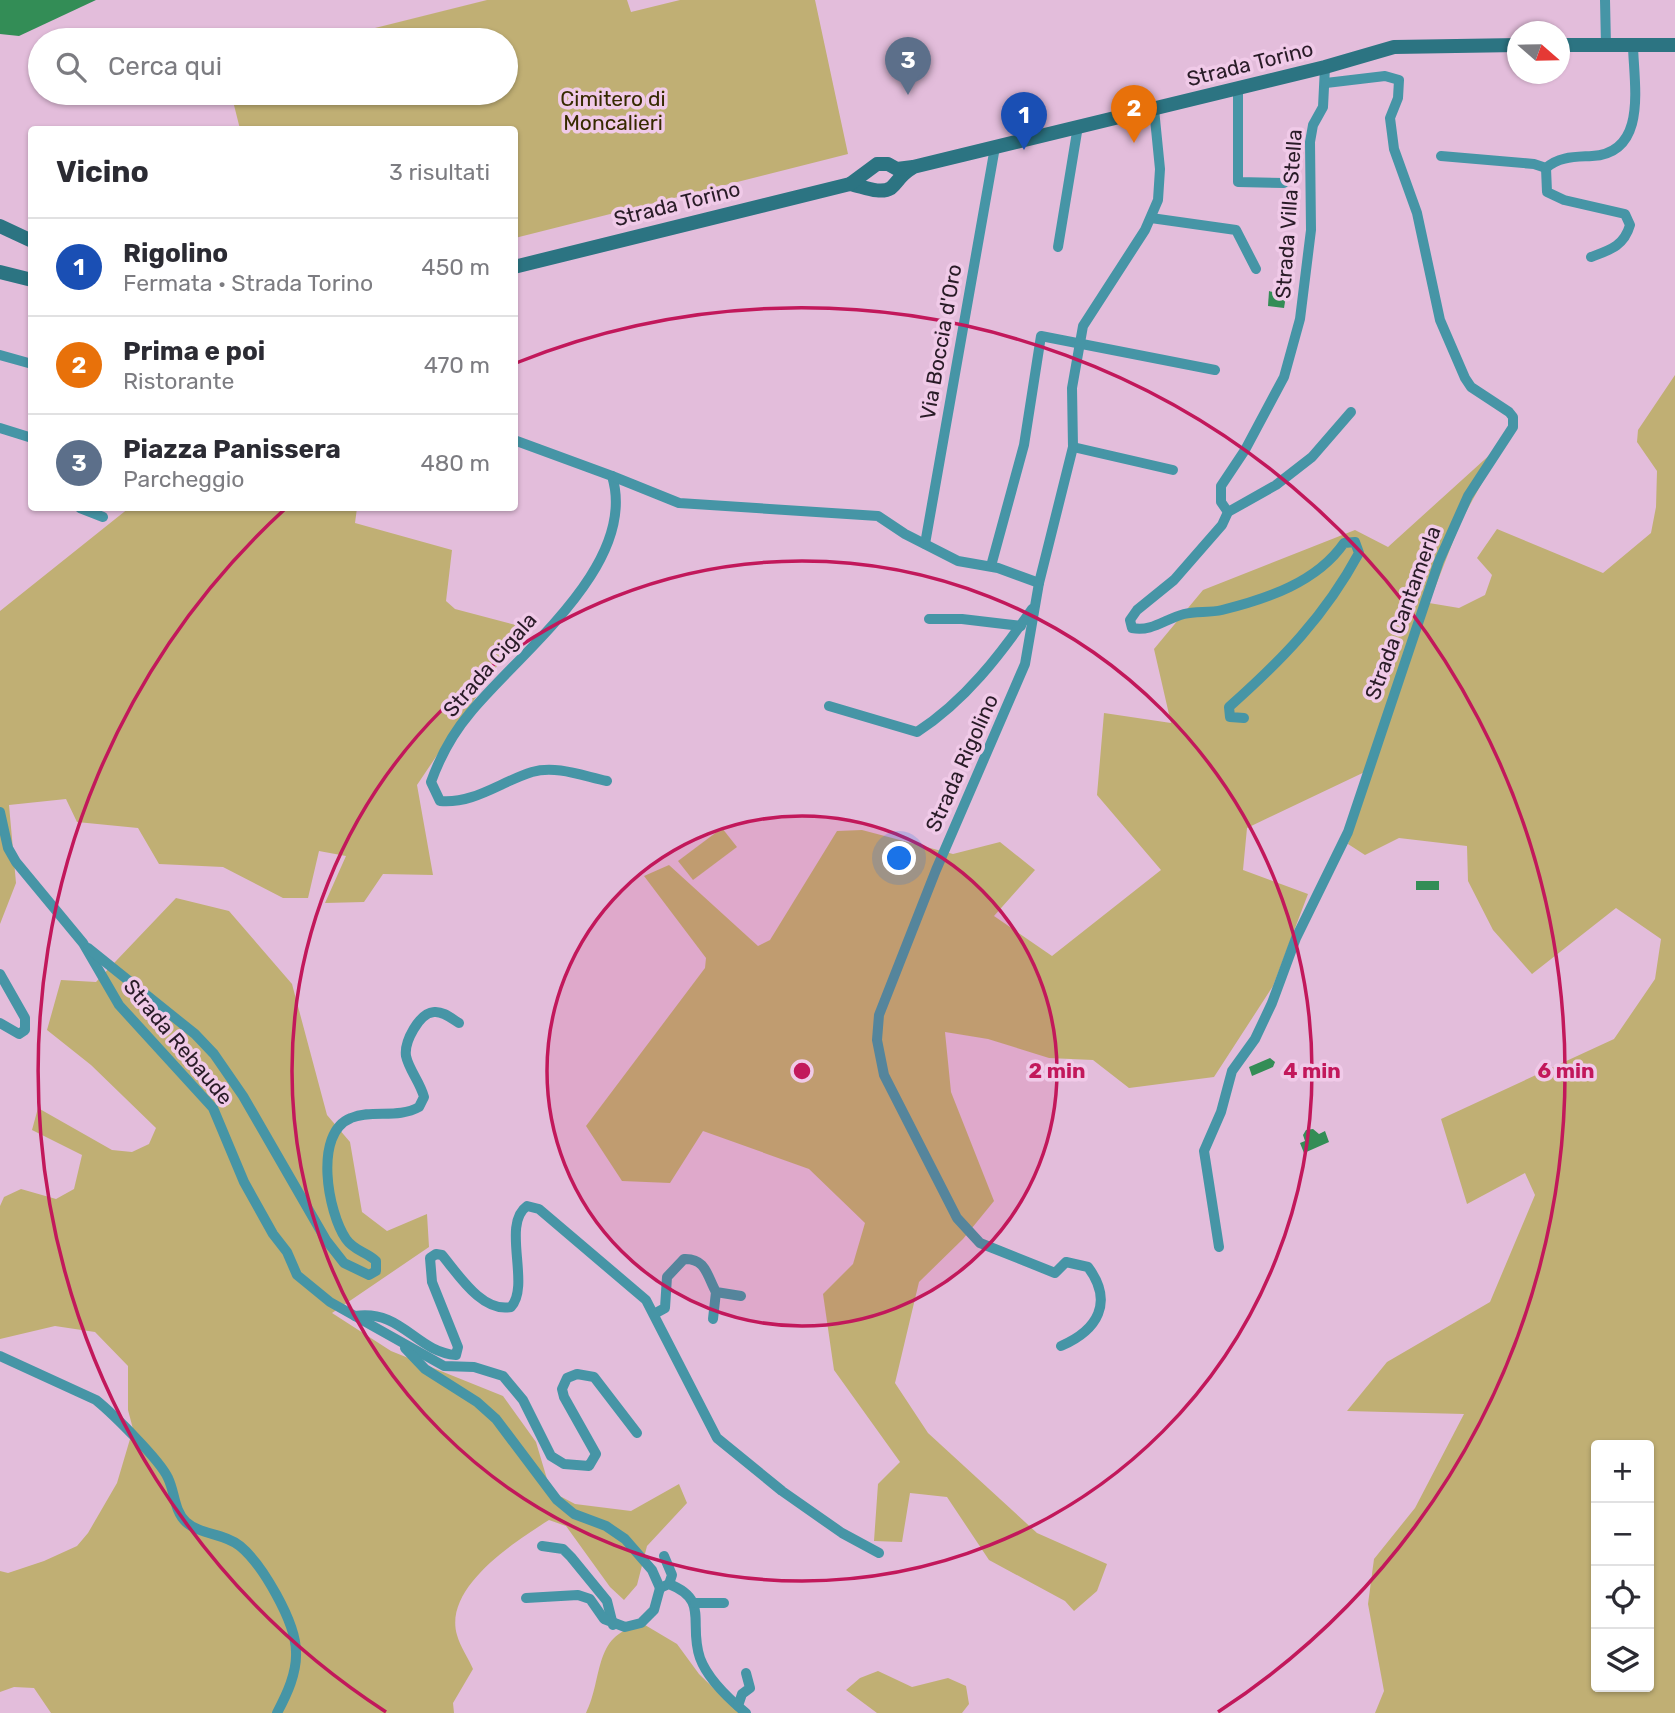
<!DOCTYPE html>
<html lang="it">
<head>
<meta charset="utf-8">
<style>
	body { margin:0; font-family:Rubik,sans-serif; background:#f2f2f3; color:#2b2b33 }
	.controls { position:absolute; right:21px; bottom:21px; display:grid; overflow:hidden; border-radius:7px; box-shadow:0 2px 5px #0004 }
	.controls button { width:63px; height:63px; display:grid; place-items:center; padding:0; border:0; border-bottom:2px solid #e1e1e2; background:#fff; color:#2b2b33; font:35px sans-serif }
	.compass { position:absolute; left:1507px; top:21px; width:63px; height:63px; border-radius:50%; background:#fff; box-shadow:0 2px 5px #0004; rotate:110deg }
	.you { position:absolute; left:900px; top:859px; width:24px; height:24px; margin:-18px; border:5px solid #fff; border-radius:50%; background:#1a73e8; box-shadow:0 0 0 10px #1a73e833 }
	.badge { display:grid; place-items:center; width:46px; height:46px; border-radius:50%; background:#2e7c4c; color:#fff; font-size:23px; font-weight:700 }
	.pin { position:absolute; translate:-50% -58px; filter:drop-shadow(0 2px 4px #0008) }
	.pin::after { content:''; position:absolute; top:37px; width:24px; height:21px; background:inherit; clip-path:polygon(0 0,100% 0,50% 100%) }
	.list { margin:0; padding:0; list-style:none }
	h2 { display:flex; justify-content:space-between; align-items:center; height:91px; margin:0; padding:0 28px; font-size:30px }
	h2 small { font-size:23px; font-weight:400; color:#7c7c81 }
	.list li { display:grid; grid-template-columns:46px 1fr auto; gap:21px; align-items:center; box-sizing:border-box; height:98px; padding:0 28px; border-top:2px solid #e1e1e2 }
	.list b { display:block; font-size:26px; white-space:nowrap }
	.list p { margin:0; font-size:23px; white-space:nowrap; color:#7c7c81 }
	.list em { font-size:23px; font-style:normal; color:#7c7c81 }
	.icon { flex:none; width:38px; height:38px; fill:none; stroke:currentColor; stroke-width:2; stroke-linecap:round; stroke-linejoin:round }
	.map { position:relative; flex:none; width:1675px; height:1713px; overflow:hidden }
	.search { position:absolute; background:#fff; box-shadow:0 2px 5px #0004; left:28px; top:28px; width:490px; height:77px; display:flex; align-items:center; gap:18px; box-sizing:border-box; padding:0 24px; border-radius:38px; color:#7c7c81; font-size:26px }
	.panel { position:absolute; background:#fff; box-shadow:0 2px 5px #0004; left:28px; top:126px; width:490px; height:385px; border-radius:7px }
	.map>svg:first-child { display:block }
</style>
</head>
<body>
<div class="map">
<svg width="1675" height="1713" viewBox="0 0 1675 1713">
	<rect width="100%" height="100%" fill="#e3bddb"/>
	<g fill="#c0af74" fill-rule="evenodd">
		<polygon points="487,0 627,0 631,12 680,0 815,0 848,154 515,238 514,130 240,129 231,93 506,93 506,40 327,40"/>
		<path d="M1675,375V1713H1375L1384,1691L1368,1604L1374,1559L1415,1508L1464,1414L1347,1411L1387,1362L1490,1302L1535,1195L1525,1173L1467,1204L1441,1119L1614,1039L1655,979L1661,939L1616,908L1532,974L1493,930L1468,881L1467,846L1399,838L1365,855L1348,844L1371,769L1247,828L1243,870L1308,894L1273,986L1214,1077L1129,1088L1093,1060L1049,1058L988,1039L945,1032L951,1092L994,1201L963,1239L919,1282L895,1383L928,1433L1037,1533L1107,1564L1097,1591L1074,1611L1065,1601L989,1560L947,1497L910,1493L902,1542L874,1541L878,1484L900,1462L834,1370L823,1294L853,1264L865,1223L809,1169L703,1131L670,1183L622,1181L586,1126L705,968L706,958L644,876L669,865L758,946L770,940L837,831L862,830L953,854L1000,842L1035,870L994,916L1052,956L1161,870L1097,795L1104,713L1171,723L1154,649L1203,590L1355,530L1388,547L1505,441L1461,521L1429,603L1459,608L1485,595L1492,575L1477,558L1497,529L1603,573L1651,533L1656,507L1657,471L1637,442L1638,430ZM1596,1445H1649V1687H1596Z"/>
		<polygon points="129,508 357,508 355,523 452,550 446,601 455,609 527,628 499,663 417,785 433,875 383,874 364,902 325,903 346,856 319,851 308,898 283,898 223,867 159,864 138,828 77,822 66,799 9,805 16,883 0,924 0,611"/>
		<polygon points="722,828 737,847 693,880 678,861"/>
		<path d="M176,898L229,911L292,984L327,1115L350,1142L362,1212L387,1231L427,1214L429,1247L332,1313L391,1351L503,1396L536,1442L547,1479L558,1495L575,1504L631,1511L679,1484L687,1503L647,1546L637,1585L624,1600L610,1587L566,1526L549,1520C516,1541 443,1587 457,1635C460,1646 468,1658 473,1669L453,1703L454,1713H51L34,1688L14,1687L0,1692V1571L8,1573L44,1561L77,1546L88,1533L117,1483L133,1429L128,1410V1366L95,1332L55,1326L0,1339V1206L4,1197L21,1189L56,1199L74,1189L82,1155L32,1130L38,1108L112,1150L132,1152L149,1144L156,1128L91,1065L47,1030L61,980L96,982Z"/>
		<path d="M645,1625L677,1644L699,1674L739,1713H586C604,1677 592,1631 645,1625Z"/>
		<polygon points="878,1671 912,1687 948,1678 966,1686 969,1704 962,1713 877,1713 846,1690 860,1678"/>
	</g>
	<g fill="#338d56">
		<polygon points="0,0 96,0 19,36 0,34"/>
		<polygon points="1269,291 1286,296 1284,308 1268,306"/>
		<rect x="1416" y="881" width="23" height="9"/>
		<polygon points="1270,1058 1275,1062 1273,1067 1252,1076 1249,1067"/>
		<polygon points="1313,1129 1319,1134 1325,1131 1329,1142 1304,1153 1300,1143 1305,1141 1303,1135 1306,1130"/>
	</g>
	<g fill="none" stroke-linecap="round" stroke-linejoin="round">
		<g stroke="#4695a6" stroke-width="10">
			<polyline points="1605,0 1606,45"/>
			<polyline points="1238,88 1238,182 1284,183"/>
			<polyline points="1441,156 1534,164 1546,168"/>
			<polyline points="1151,218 1236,230 1256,269"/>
			<polyline points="1058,247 1078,126"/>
			<path d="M1591,257C1610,250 1624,246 1630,225L1625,214L1564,200L1547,192L1546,168C1559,156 1576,157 1592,156C1648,153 1634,85 1633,46"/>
			<polyline points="0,355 32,364"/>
			<polyline points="0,428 32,438"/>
			<path d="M514,440L612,476C639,564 520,652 470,713C453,733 440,757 431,782L440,801C474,804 500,782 532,772C556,765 583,776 607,781"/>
			<polyline points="1073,447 1173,470"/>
			<polyline points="612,476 679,503 878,516 905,534 958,561 998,568 1039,583"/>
			<polyline points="80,508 103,517"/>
			<polyline points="1228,512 1221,502 1221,486 1245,450 1284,377 1300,319 1311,230 1310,142 1313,125 1323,107 1325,67"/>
			<polyline points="925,544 995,147"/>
			<polyline points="991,566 1024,445 1041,336 1215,370"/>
			<polyline points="929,619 962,619 1021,626"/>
			<path d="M829,706L917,732C965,701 1000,655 1032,609"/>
			<path d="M1244,718L1230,717L1229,707C1282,660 1325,616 1359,553L1355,542L1344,543C1317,582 1267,599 1222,610C1209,613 1196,611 1184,614C1165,619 1152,632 1132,628L1130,620L1137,610L1174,580L1222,525L1228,512L1276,485L1312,457L1351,412"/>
			<polyline points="0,812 8,848 16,862 83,943 119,1005 213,1108 244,1182 273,1234 287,1252 297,1275 330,1302 444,1366 474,1367 503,1376 523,1400 551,1456 564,1464 589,1466 596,1454 564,1397 562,1389 567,1378 577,1374 594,1377 637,1433"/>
			<path d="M88,948L195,1034L214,1054L243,1096L326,1240L344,1263L369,1275L376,1271V1261C367,1252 354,1251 346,1239C328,1213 313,1133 351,1118C372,1109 398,1119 419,1107L424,1097C420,1082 409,1070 406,1056C404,1042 419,1013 434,1012C443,1011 451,1018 459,1023"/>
			<polyline points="0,974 25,1018 25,1030 19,1034 0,1023"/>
			<polyline points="1219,1247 1204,1151 1221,1112 1232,1071 1255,1039 1272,1003 1296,938 1348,832 1439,561 1468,496 1513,427 1513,417 1509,412 1471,387 1465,378 1440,320 1417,213 1394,149 1390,118 1398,98 1399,80 1385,76 1326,83"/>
			<path d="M654,1314L665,1308L667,1277L684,1259C706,1258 707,1276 716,1292L741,1296"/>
			<path d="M355,1316C402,1309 416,1352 456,1355L458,1347L432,1282L430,1258L436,1254L442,1255C458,1274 482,1313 511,1307C531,1285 501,1224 527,1206L539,1209L646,1300L717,1438L782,1491L842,1533L879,1553"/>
			<polyline points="713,1319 716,1292"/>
			<path d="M1061,1346C1098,1330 1114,1302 1088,1267L1066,1262L1055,1273L980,1243L957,1218L884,1075L877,1040L879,1015L936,870L1025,664L1039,583L1073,447L1072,388L1083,326L1145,230L1158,200L1160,169L1154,109"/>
			<path d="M405,1348L425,1369L477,1402L496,1419L557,1500L574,1514L606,1526L625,1539L652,1570L660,1588L669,1584C710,1600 688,1623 700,1658C708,1680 729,1699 746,1713"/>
			<path d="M0,1356L96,1400C112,1413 160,1460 168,1478C175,1492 174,1511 186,1522C200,1535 224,1533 240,1546C262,1564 296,1622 296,1652C297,1673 287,1694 277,1713"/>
			<polyline points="542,1546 563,1549 571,1557 607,1601 613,1625"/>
			<polyline points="664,1556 672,1575 669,1584"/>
			<polyline points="526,1598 578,1595 590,1599 604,1619 625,1627 641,1623 654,1610 660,1588"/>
			<polyline points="695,1603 724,1603"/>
			<polyline points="738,1706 742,1694 750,1688 746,1673"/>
		</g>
		<g stroke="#2c7482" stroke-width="14">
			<polyline points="1560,45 1675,45"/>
			<path d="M850,184C862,186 880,195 891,188C898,182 900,175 912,168"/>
			<polyline points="0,226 32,241"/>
			<polyline points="514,267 850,184 877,164 888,164 897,169 913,167 1325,67 1394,47 1518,45"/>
			<polyline points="0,272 32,280"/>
		</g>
	</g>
	<circle cx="802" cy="1071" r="255" fill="#c2185b" fill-opacity=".12"/>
	<g fill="none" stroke="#c2185b" stroke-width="3.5">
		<circle cx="802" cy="1071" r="255"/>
		<circle cx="802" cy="1071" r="510"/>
		<path d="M386 1712A764 764 0 0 1 286 508M516 363A764 764 0 0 1 1218 1712"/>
	</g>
	<g text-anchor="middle" stroke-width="7" stroke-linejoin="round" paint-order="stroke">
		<g font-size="21" fill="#291b27" stroke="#f0cae8">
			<text transform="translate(1250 64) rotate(-14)" y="7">Strada Torino</text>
			<text transform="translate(677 204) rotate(-14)" y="7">Strada Torino</text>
			<text transform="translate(1289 214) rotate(-86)" y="7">Strada Villa Stella</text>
			<text transform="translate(941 342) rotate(-80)" y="7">Via Boccia d'Oro</text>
			<text transform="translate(1403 613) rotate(-70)" y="7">Strada Cantamerla</text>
			<text transform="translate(490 665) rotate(-49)" y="7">Strada Cigala</text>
			<text transform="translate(962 763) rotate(-66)" y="7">Strada Rigolino</text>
			<text transform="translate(178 1042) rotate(50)" y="7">Strada Rebaude</text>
		</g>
		<g font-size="21" fill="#362a00" stroke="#f0cae8">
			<text x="613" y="106">Cimitero di<tspan x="613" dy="24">Moncalieri</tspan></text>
		</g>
	</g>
	<circle cx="802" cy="1071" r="10" fill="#c2185b" stroke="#f0cae8" stroke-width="3.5"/>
	<g font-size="21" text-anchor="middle" font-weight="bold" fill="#c2185b" stroke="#f0cae8" stroke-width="7" stroke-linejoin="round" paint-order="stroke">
		<text x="1057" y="1078">2 min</text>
		<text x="1312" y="1078">4 min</text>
		<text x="1566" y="1078">6 min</text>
	</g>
</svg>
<div class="controls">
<button>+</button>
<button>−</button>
<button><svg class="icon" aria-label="locate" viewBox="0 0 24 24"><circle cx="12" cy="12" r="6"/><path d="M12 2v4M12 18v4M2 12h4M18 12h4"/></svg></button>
<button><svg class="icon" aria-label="layers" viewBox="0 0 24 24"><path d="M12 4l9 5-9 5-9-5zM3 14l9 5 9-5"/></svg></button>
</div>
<svg class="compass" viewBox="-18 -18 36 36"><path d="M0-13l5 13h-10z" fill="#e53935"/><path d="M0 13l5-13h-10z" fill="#7c7c81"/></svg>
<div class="you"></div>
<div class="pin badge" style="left:1024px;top:150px;background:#1a4fb4">1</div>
<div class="pin badge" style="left:1134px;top:143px;background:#e8710a">2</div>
<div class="pin badge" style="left:908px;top:95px;background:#5c6f8a">3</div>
<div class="search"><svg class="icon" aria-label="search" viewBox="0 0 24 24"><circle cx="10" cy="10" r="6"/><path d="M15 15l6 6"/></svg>Cerca qui</div>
<section class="panel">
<h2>Vicino<small>3 risultati</small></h2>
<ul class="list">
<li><span class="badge" style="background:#1a4fb4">1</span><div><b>Rigolino</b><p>Fermata · Strada Torino</p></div><em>450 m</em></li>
<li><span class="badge" style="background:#e8710a">2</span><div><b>Prima e poi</b><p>Ristorante</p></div><em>470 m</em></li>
<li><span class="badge" style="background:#5c6f8a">3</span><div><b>Piazza Panissera</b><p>Parcheggio</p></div><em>480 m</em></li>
</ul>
</section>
</div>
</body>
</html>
